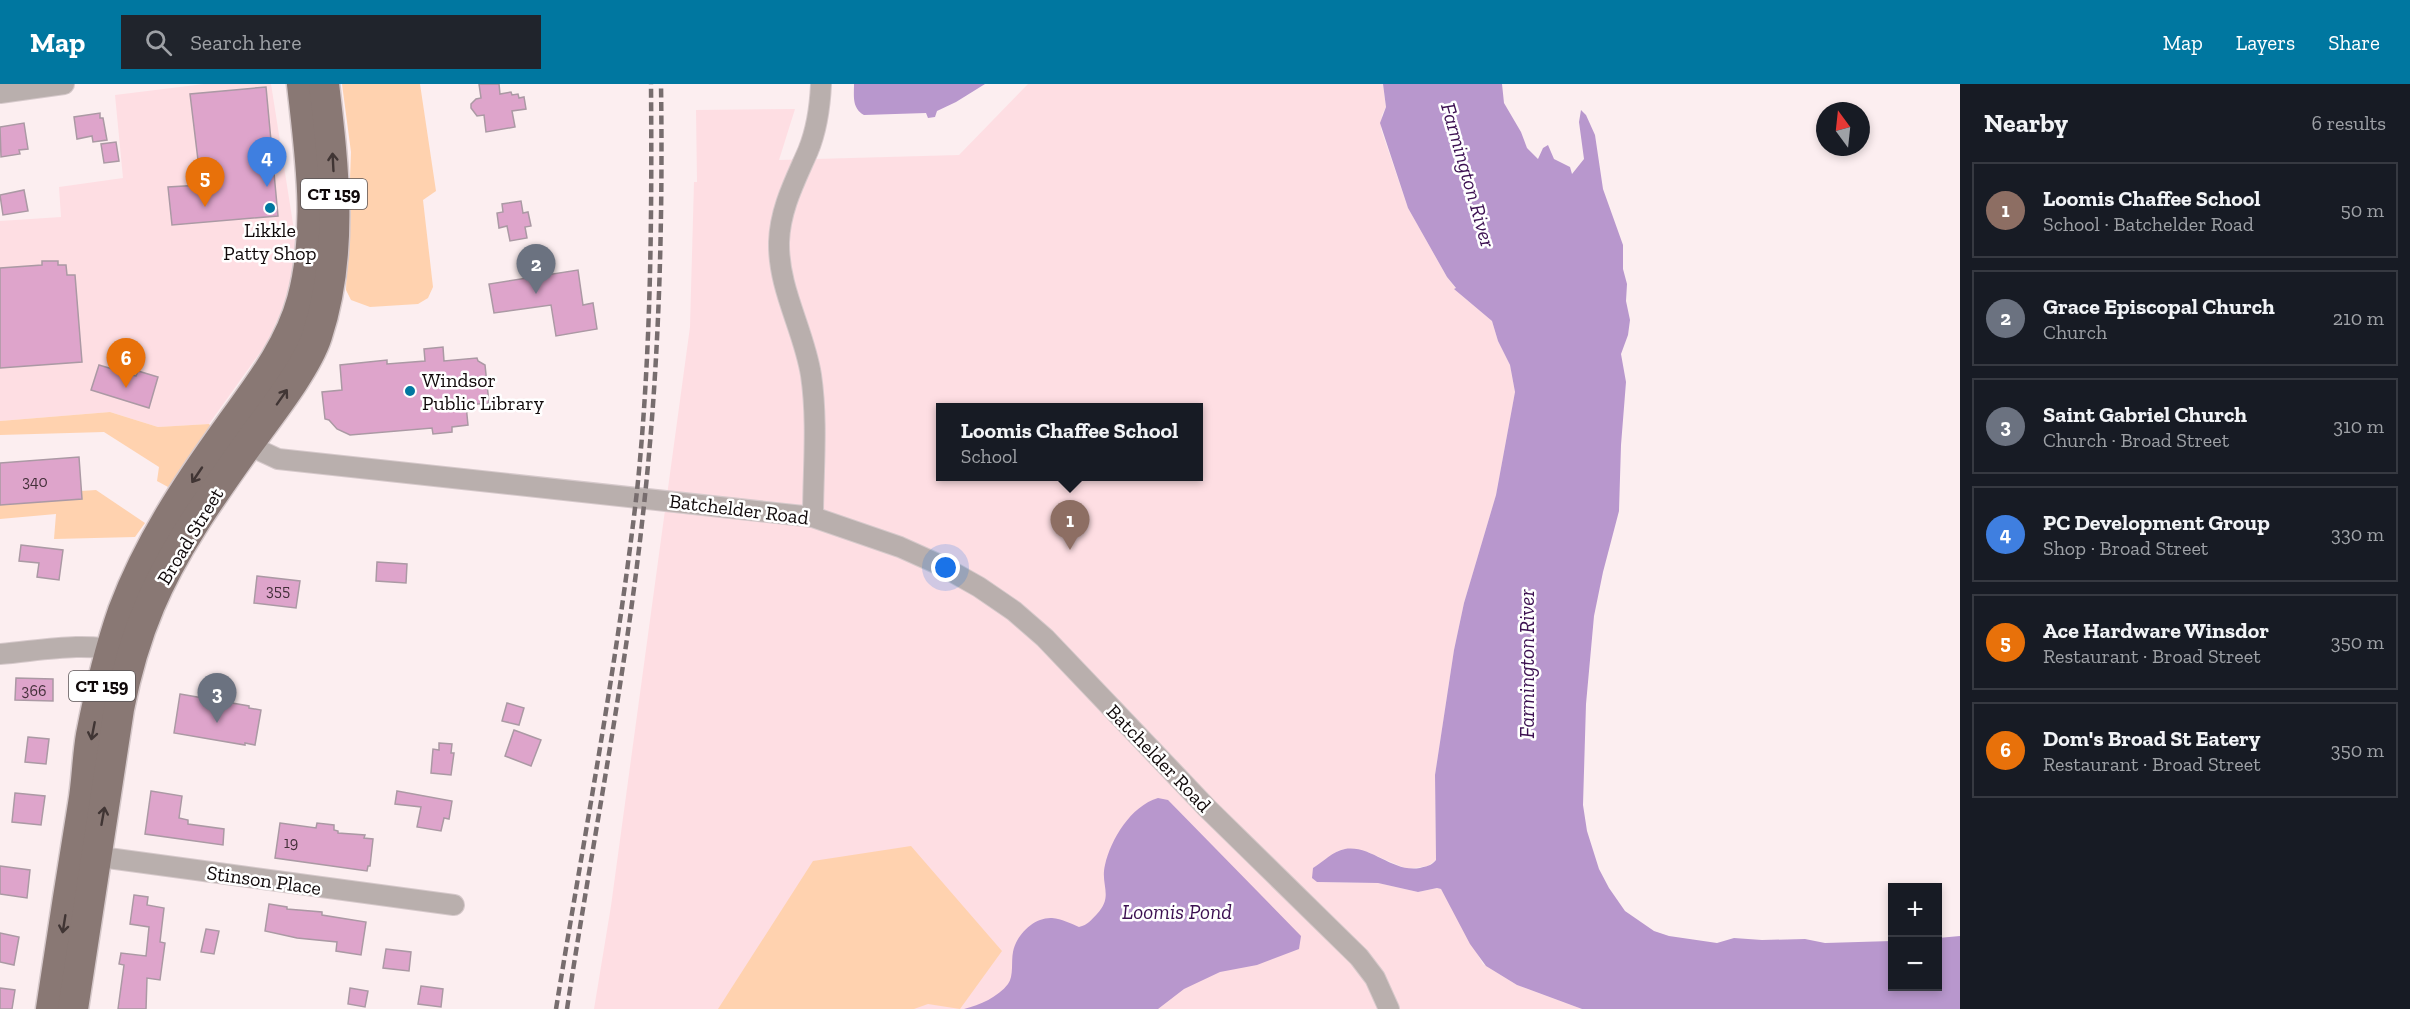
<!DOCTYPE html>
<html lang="en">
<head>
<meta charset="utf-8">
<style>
	body { margin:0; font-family:"Zilla Slab",serif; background:#20242c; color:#f1f3f6 }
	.controls { position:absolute; right:18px; bottom:18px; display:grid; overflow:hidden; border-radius:0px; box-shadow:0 3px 9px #0003 }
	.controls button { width:54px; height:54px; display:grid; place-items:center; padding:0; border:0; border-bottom:2px solid #363941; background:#171b24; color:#f1f3f6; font:30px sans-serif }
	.compass { position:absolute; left:1816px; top:18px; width:54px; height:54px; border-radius:50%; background:#171b24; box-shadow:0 3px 9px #0003; rotate:345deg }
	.you { position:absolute; left:946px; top:484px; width:21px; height:21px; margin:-15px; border:4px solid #fff; border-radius:50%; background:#1a73e8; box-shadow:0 0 0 9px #1a73e833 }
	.badge { display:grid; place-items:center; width:39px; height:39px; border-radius:50%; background:#0077a0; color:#fff; font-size:20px; font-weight:700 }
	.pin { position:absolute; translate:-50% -50px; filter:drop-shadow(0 2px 3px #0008) }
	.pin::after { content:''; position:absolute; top:32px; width:21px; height:18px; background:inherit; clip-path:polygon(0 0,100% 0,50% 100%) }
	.popup { position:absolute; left:936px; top:319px; width:267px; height:78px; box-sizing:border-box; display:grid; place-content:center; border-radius:0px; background:#171b24; filter:drop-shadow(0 2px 4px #0005); font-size:20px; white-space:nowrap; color:#9ea1a6 }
	.popup b { font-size:22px; color:#f1f3f6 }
	.popup::after { content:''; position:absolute; left:50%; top:100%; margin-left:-12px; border:12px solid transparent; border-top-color:#171b24 }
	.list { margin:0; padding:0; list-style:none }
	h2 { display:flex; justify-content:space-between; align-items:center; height:78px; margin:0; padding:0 24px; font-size:26px }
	h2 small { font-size:20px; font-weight:400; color:#9ea1a6 }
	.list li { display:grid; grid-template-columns:39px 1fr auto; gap:18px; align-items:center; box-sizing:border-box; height:96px; margin:0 12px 12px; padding:0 12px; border:2px solid #363941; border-radius:0px }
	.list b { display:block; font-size:22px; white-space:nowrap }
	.list p { margin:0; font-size:20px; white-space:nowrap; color:#9ea1a6 }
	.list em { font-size:20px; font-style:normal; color:#9ea1a6 }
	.icon { flex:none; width:33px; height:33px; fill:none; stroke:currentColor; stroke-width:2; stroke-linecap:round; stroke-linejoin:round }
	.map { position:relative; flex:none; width:1960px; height:925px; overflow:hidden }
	header { display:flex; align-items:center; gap:36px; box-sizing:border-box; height:84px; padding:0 30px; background:#0077a0; color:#fff }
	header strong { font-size:28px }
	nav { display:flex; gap:33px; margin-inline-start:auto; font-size:21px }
	.search { width:420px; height:54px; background:#20242c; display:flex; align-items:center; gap:15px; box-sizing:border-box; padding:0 21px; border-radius:0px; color:#9ea1a6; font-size:22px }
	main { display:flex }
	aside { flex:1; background:#171b24 }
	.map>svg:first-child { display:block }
</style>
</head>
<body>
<header>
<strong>Map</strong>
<div class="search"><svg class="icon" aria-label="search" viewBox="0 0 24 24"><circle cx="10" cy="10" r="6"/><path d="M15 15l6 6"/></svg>Search here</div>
<nav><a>Map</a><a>Layers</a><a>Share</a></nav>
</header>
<main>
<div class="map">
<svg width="1960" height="925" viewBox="0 0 1960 925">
	<rect width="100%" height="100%" fill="#fceef0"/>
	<g fill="#fedee3" fill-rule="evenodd">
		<polygon points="204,0 271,0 297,165 286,217 267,259 209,340 158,343 110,328 0,337 0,137 61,133 59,103 123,94 115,11"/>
		<path d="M1028,0H1383L1386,23L1382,31L1381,45L1408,124L1447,193L1461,211L1492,237L1498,257L1510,281L1515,308L1496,411L1464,519L1454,566L1435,691L1436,776L1428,782L1407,785L1365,767L1348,765L1338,767L1313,784L1317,798L1378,799L1418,808L1437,804L1441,805L1483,880L1517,901L1582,925H594L611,822L690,243L694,98H697L696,26L795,25L779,76L959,71ZM941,324H1199V392H941Z"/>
	</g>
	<g fill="#ffd2af">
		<polygon points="342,0 420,0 436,107 423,116 433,203 428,214 418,220 370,223 351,216 346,206 351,68"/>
		<polygon points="110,328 158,343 209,340 212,343 168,403 157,397 159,383 104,348 0,351 0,337"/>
		<polygon points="96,406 145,439 135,453 54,455 56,430 0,435 0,421 82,415 81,407"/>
		<polygon points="911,762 1002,867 960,925 928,920 914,925 718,925 813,777"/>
	</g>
	<g fill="#b897cd">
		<path d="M854,0H985L956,18L937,27L935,33L928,34L926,29L864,31C852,24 854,13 854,0Z"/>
		<path d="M1383,0H1502L1504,19L1521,48L1527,64L1538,75L1543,64L1548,61L1554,75L1570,83L1572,90L1584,75L1579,38L1581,26L1586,31L1595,51L1603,105L1623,161V185L1627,200L1626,217L1630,236L1628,251L1621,270L1626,298L1621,361L1619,427L1603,488L1594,532L1586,620L1583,721L1587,747L1599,785L1609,804L1625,827L1654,847L1669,852L1717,859L1734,854L1762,856L1805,855L1825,859L1892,857V902H1938V854L1960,852V925H1582L1517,901L1486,882L1470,860L1441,805L1437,804L1418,808L1378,799L1317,798L1312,794L1313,784C1323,778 1333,767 1345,765C1372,761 1392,789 1420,784C1427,782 1431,782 1436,776L1435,691L1454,566L1464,519L1496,411L1515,308L1510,281L1498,257L1492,237L1454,205L1456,204L1447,193L1408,124L1380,39L1386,23Z"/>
		<path d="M1158,714L1168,716L1301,852L1299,865L1257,881L1220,888L1184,905L1158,925H964C980,921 998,913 1008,900C1014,892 1011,877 1013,868C1016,851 1034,833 1052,834C1062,835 1070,839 1079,843C1088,841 1091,836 1097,830C1114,812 1100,801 1105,781C1111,755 1131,722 1158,714Z"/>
	</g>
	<g fill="#dea4cb" stroke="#ab99a4" stroke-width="1.5">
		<polygon points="479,0 499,0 500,10 511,8 512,11 518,10 519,14 524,13 526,25 512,27 515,43 486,48 484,31 477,32 471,24 471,20 476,15 481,14"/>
		<polygon points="266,3 278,132 172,141 168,103 201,101 190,10"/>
		<polygon points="100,29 100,34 103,34 107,56 93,58 92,52 77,55 74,33"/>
		<polygon points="24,39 28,65 19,66 20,70 1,73 0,43"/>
		<polygon points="116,58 119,77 104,79 101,60"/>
		<polygon points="24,106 28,127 3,131 0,111"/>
		<polygon points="521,117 523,129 528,128 531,142 525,143 527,154 510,157 507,142 499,144 497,129 503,128 502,120"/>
		<polygon points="42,177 58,177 58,181 66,181 67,191 75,191 82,278 0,284 0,184 42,181"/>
		<polygon points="578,186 583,221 593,219 597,245 556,252 551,221 494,229 489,200"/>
		<polygon points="443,263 444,277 477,274 478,277 485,281 489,319 466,321 468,341 452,343 452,348 433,350 432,344 350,351 337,345 329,336 325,335 322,308 342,306 340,281 387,276 387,280 425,277 424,265"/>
		<polygon points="99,281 136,292 138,287 158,293 149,324 91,306"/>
		<polygon points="79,373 82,415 0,421 0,379"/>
		<polygon points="21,461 63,466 59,496 37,493 39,479 19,477"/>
		<polygon points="377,478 407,480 406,499 376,497"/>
		<polygon points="257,492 300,497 296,524 254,519"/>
		<polygon points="16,594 53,595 53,617 15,616"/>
		<polygon points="180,610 249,622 249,624 261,626 255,661 245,659 245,661 174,649"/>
		<polygon points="507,619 524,624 519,641 502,637"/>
		<polygon points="514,646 541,656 531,682 505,672"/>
		<polygon points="28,653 49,655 46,680 25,678"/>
		<polygon points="439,659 452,660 451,669 454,669 451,691 431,689 433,665 439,666"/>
		<polygon points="151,707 182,712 179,734 188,736 188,740 224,745 223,761 145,750"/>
		<polygon points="397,707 452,717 449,735 444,734 441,747 417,743 421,723 395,720"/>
		<polygon points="15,709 45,712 41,741 12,738"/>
		<polygon points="280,739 316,744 317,739 334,741 334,746 338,747 338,749 365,751 364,754 373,755 370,782 368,782 367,787 275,774"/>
		<polygon points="0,782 30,786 27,814 0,810"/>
		<polygon points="134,811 148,813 147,821 164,824 160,858 165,859 160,896 147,894 146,925 118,925 124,881 119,880 121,869 146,872 149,843 130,840"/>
		<polygon points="269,820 287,823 287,825 322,828 322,831 366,838 361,871 336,867 337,858 297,854 265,847"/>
		<polygon points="206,845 219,847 214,870 201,868"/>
		<polygon points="0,849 19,853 14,881 0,878"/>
		<polygon points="386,865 411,868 409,887 383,884"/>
		<polygon points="421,902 443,905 441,923 418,920"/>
		<polygon points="0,904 15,906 12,925 0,925"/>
		<polygon points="350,904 368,907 365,923 348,920"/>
	</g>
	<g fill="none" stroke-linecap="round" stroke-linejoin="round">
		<defs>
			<g id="minor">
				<polyline points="0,9 64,0"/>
				<polyline points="241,354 248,361 278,375 813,433 900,463 940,481 979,503 1014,527 1045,554 1207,724 1359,873 1375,894 1389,925"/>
				<path d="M813,433C813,387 818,338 811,291C804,246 778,205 779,158C780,125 795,97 808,67C817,45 820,23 821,0"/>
				<path d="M0,570C39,567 84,557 122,568"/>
				<polyline points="86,771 454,821"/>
			</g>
			<g id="primary">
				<path d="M51,925C61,857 72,788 83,720C87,697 87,674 91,651C99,610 109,567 123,527C148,460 187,401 229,343C257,304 289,264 302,216C321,145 310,72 302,0"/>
				<path d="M73,925L119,625C126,589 136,554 150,521C173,466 210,414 244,366C266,335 306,286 317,252C344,170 334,84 324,0"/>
			</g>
		</defs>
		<use href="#minor" stroke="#d6c9cb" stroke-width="22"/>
		<use href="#primary" stroke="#d6c9cb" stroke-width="33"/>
		<use href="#minor" stroke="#b9afad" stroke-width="20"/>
		<use href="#primary" stroke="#897874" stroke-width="30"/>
		<g stroke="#776d6e" stroke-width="4.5" stroke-dasharray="9 4.5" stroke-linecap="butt">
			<path d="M556,925C584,753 617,581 637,407C651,272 652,136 651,0"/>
			<path d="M567,925C592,760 625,596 643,430C659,287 663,144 661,0"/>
		</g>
	</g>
	<defs><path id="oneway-shaft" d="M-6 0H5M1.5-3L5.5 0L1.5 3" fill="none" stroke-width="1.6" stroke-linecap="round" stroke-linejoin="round" transform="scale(1.5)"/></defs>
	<g stroke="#403534">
		<use href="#oneway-shaft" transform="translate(333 78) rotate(-93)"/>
		<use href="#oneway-shaft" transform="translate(282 313) rotate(-55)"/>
		<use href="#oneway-shaft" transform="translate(197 391) rotate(124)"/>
		<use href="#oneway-shaft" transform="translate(93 647) rotate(101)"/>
		<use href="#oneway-shaft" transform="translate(103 732) rotate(-80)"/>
		<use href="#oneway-shaft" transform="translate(64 840) rotate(99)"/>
	</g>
	<g fill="#0077a0" stroke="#fff" stroke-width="2">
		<circle cx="270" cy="124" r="6"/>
		<circle cx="410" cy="307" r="6"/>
	</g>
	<g text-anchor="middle" stroke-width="5" stroke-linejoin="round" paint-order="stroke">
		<g font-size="16" fill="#44303a">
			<text x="35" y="403">340</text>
			<text x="278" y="512">355</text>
			<text x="34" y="612">366</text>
			<text x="291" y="764">19</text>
		</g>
		<g fill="#fff" stroke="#585354" stroke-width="1.5">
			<rect x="301" y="95" width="66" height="30" rx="4.5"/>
			<rect x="69" y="587" width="66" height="30" rx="4.5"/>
		</g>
		<g font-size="18" font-weight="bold" fill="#10090a">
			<text x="334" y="116">CT 159</text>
			<text x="102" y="608">CT 159</text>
		</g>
		<g font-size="20" fill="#10090a" stroke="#fff">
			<text x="270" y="153">Likkle<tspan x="270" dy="23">Patty Shop</tspan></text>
			<text x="422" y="303" text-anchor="start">Windsor<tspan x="422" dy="23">Public Library</tspan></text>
		</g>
		<g font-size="20" fill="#10090a" stroke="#fff">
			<text transform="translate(739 425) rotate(7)" y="7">Batchelder Road</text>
			<text transform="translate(190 452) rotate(-59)" y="7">Broad Street</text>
			<text transform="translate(1159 674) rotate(46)" y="7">Batchelder Road</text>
			<text transform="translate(264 796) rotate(8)" y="7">Stinson Place</text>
		</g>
		<g font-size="21" font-style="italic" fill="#3c1051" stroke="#fff">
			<text transform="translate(1468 91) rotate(74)" y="7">Farmington River</text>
			<text transform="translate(1527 580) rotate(-90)" y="7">Farmington River</text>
			<text x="1177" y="835">Loomis Pond</text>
		</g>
	</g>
</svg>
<div class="controls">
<button>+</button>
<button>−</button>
</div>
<svg class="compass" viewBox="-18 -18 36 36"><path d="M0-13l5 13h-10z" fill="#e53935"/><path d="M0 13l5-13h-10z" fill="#9ea1a6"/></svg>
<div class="you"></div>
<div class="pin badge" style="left:1070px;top:466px;background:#8d6e63">1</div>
<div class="popup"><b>Loomis Chaffee School</b>School</div>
<div class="pin badge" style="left:536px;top:210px;background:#6b7280">2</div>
<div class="pin badge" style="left:217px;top:639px;background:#6b7280">3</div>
<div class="pin badge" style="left:267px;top:103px;background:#3f7fe0">4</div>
<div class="pin badge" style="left:205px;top:123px;background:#e8710a">5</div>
<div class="pin badge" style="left:126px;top:304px;background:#e8710a">6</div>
</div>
<aside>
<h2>Nearby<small>6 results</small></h2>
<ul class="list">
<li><span class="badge" style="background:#8d6e63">1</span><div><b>Loomis Chaffee School</b><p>School · Batchelder Road</p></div><em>50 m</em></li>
<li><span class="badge" style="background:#6b7280">2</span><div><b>Grace Episcopal Church</b><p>Church</p></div><em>210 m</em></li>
<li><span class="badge" style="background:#6b7280">3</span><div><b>Saint Gabriel Church</b><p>Church · Broad Street</p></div><em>310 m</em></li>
<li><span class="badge" style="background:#3f7fe0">4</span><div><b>PC Development Group</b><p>Shop · Broad Street</p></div><em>330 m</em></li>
<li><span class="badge" style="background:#e8710a">5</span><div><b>Ace Hardware Winsdor</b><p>Restaurant · Broad Street</p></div><em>350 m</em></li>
<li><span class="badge" style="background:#e8710a">6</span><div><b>Dom's Broad St Eatery</b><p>Restaurant · Broad Street</p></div><em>350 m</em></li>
</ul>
</aside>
</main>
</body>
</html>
